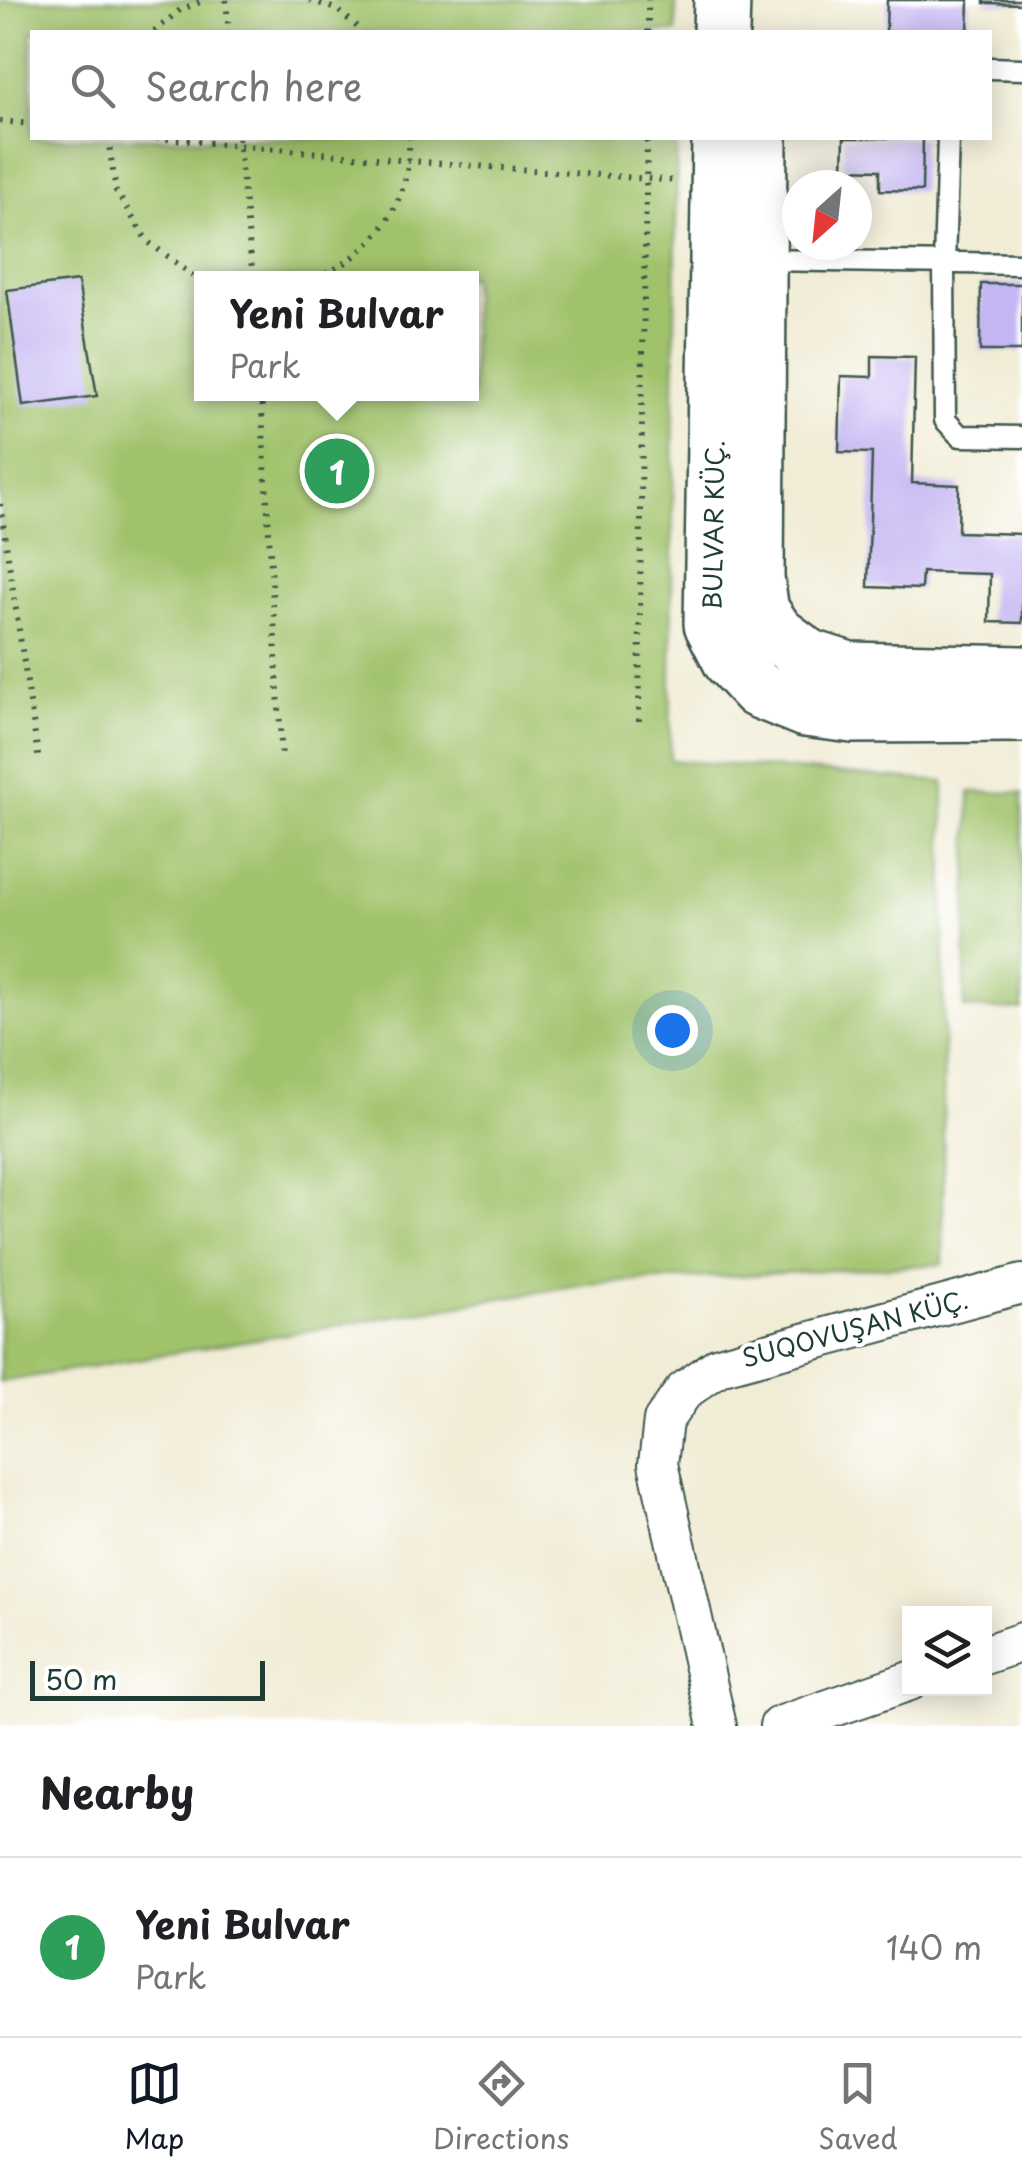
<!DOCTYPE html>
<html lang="en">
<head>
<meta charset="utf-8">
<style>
	body { margin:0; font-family:"Playpen Sans",sans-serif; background:#f2f2f2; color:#202124 }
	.controls { position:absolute; right:30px; bottom:30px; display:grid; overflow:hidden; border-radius:0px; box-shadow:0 5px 25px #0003 }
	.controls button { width:90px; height:90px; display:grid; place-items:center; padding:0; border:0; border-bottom:2px solid #e0e0e0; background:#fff; color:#202124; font:50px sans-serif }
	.compass { position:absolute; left:782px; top:170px; width:90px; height:90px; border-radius:50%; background:#fff; box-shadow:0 5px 25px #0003; rotate:207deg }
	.scale { position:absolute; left:30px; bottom:25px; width:235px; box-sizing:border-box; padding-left:10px; border:5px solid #1f3d34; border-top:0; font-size:28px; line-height:35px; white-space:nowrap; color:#1f3d34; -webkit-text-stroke:8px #fff; paint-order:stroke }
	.you { position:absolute; left:672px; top:1030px; width:35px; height:35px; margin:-25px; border:8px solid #fff; border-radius:50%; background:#1a73e8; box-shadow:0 0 0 15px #1a73e833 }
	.badge { display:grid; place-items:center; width:65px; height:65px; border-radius:50%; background:#111827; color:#fff; font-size:32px; font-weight:700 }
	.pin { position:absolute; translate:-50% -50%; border:5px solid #fff; box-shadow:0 2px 10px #0006 }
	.popup { position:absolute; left:194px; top:271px; width:285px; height:130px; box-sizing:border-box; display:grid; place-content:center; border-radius:0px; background:#fff; filter:drop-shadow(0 2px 8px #0005); font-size:32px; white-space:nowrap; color:#757577 }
	.popup b { font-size:38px; color:#202124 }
	.popup::after { content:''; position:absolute; left:50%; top:100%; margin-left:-20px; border:20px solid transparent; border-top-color:#fff }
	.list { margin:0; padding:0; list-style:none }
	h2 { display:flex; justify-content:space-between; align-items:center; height:130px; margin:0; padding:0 40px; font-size:42px }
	h2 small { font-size:32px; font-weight:400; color:#757577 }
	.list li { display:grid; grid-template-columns:65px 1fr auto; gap:30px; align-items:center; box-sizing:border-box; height:180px; padding:0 40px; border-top:2px solid #e0e0e0 }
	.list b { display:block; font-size:38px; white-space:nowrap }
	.list p { margin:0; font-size:32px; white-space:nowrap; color:#757577 }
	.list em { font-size:32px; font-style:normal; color:#757577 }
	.icon { flex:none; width:55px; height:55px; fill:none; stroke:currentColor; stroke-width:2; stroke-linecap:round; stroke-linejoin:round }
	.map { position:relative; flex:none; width:1022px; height:1726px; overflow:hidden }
	.search { position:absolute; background:#fff; box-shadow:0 5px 25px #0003; left:30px; right:30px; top:30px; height:110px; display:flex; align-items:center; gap:25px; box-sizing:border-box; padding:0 35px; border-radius:0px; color:#757577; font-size:38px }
	.sheet { height:310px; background:#fff }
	nav { display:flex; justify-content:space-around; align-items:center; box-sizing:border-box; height:140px; border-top:2px solid #e0e0e0; background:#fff; font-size:28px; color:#757577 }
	nav a { display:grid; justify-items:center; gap:5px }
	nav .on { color:#111827 }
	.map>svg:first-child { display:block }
</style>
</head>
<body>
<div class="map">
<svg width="1022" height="1726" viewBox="0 0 1022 1726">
	<rect width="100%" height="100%" fill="#fff"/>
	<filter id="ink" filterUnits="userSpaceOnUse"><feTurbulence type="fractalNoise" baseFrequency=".01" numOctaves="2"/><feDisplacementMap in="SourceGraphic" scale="20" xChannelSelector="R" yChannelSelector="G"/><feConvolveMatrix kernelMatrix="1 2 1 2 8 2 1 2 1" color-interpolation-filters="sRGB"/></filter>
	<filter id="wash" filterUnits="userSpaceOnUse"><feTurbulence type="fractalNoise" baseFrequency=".0048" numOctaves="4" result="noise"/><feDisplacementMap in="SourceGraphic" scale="40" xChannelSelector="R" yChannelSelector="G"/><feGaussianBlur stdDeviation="2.25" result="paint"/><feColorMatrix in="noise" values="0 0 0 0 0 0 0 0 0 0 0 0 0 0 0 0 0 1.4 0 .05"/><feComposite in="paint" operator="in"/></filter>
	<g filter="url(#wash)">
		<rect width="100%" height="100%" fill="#f1ecd5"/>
		<g fill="#a0c26b" stroke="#608050" stroke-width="2.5" fill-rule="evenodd">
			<path d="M0,0H676V32H32V138H677L670,760L944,782L943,1264L585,1284L0,1382ZM202,278H472V394H202Z"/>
			<polygon points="970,792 1022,793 1022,1010 964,1008"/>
		</g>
		<g id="blocks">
			<g fill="#c4b5f3">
				<polygon points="887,0 969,0 968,32 886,32"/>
				<polygon points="984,0 1022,0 1022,4 984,3"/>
				<polygon points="844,138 923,138 922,191 880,190 880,170 843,169"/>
				<polygon points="78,281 97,396 23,406 7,290"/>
				<polygon points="981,284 1022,284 1022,351 980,351"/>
				<polygon points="872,356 915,357 912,483 959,485 958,532 1022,534 1022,623 989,622 990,574 922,572 921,589 868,587 872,453 839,452 841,376 872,377"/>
			</g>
		</g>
	</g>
	<g filter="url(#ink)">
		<use href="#blocks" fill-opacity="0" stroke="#3e574c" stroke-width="2.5"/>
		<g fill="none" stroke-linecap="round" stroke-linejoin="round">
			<defs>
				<g id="lane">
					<polyline points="990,68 1022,69"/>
					<polyline points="948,138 944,263 945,420 960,436 1022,437"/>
					<polyline points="761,260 1022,264"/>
				</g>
				<g id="street">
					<polyline points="984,1655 1022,1642"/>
					<polyline points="717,1726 658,1464 663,1421 684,1391 719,1366 1022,1284"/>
					<polyline points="779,1726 910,1681"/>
				</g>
				<g id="secondary">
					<polyline points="721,32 722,0"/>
					<polyline points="720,138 712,624 731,661 758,690 805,709 853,715 1022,714"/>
					<polyline points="759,138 756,578 761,611 776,633 808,657 849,670 1022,674"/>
				</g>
			</defs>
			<use href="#lane" stroke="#3e574c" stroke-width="25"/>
			<use href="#street" stroke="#3e574c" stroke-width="42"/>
			<use href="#secondary" stroke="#3e574c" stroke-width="60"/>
			<g stroke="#3e574c" stroke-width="6" stroke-dasharray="2.5 8" stroke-linecap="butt">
				<polyline points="226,0 229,32"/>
				<polyline points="310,0 338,10 363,32"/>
				<polyline points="154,32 180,10 205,0"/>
				<polyline points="648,32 648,0"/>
				<polyline points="0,121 32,124"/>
				<polyline points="108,138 116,191 147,241 195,277 202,279"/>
				<polyline points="156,138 410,161 678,181"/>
				<polyline points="238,138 253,278"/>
				<path d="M316,278C374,255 412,201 409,138"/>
				<polyline points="261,394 282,760"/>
				<polyline points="0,504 39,762"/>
				<polyline points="639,721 642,405 647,138"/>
			</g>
			<use href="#lane" stroke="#fff" stroke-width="20"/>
			<use href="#street" stroke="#fff" stroke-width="38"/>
			<use href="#secondary" stroke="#fff" stroke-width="55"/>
		</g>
	</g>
	<g text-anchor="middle" stroke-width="8" stroke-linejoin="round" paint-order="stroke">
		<g font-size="25" fill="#1f3d34" stroke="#fff">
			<text transform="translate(714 525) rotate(-89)" y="9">BULVAR KÜÇ.</text>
			<text transform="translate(855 1329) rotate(-15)" y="9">SUQOVUŞAN KÜÇ.</text>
		</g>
	</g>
</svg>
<div class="controls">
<button><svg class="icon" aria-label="layers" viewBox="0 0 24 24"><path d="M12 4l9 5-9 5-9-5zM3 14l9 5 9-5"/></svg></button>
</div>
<svg class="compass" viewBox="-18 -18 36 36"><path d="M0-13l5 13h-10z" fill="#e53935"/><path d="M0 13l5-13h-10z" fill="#757577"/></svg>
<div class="scale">50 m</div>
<div class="you"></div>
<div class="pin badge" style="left:337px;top:471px;background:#2e9e5b">1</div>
<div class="popup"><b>Yeni Bulvar</b>Park</div>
<div class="search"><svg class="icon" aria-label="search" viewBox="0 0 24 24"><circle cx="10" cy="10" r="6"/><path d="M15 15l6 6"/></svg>Search here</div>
</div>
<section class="sheet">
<h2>Nearby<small></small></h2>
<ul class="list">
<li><span class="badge" style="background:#2e9e5b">1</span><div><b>Yeni Bulvar</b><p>Park</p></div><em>140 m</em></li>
</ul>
</section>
<nav>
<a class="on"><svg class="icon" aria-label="map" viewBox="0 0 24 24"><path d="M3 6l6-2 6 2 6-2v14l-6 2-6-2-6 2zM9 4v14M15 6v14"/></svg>Map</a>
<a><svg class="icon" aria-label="directions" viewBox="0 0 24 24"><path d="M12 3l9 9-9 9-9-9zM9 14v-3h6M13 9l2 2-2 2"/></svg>Directions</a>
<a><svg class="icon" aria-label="saved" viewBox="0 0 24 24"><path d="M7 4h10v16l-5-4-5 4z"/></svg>Saved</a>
</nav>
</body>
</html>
